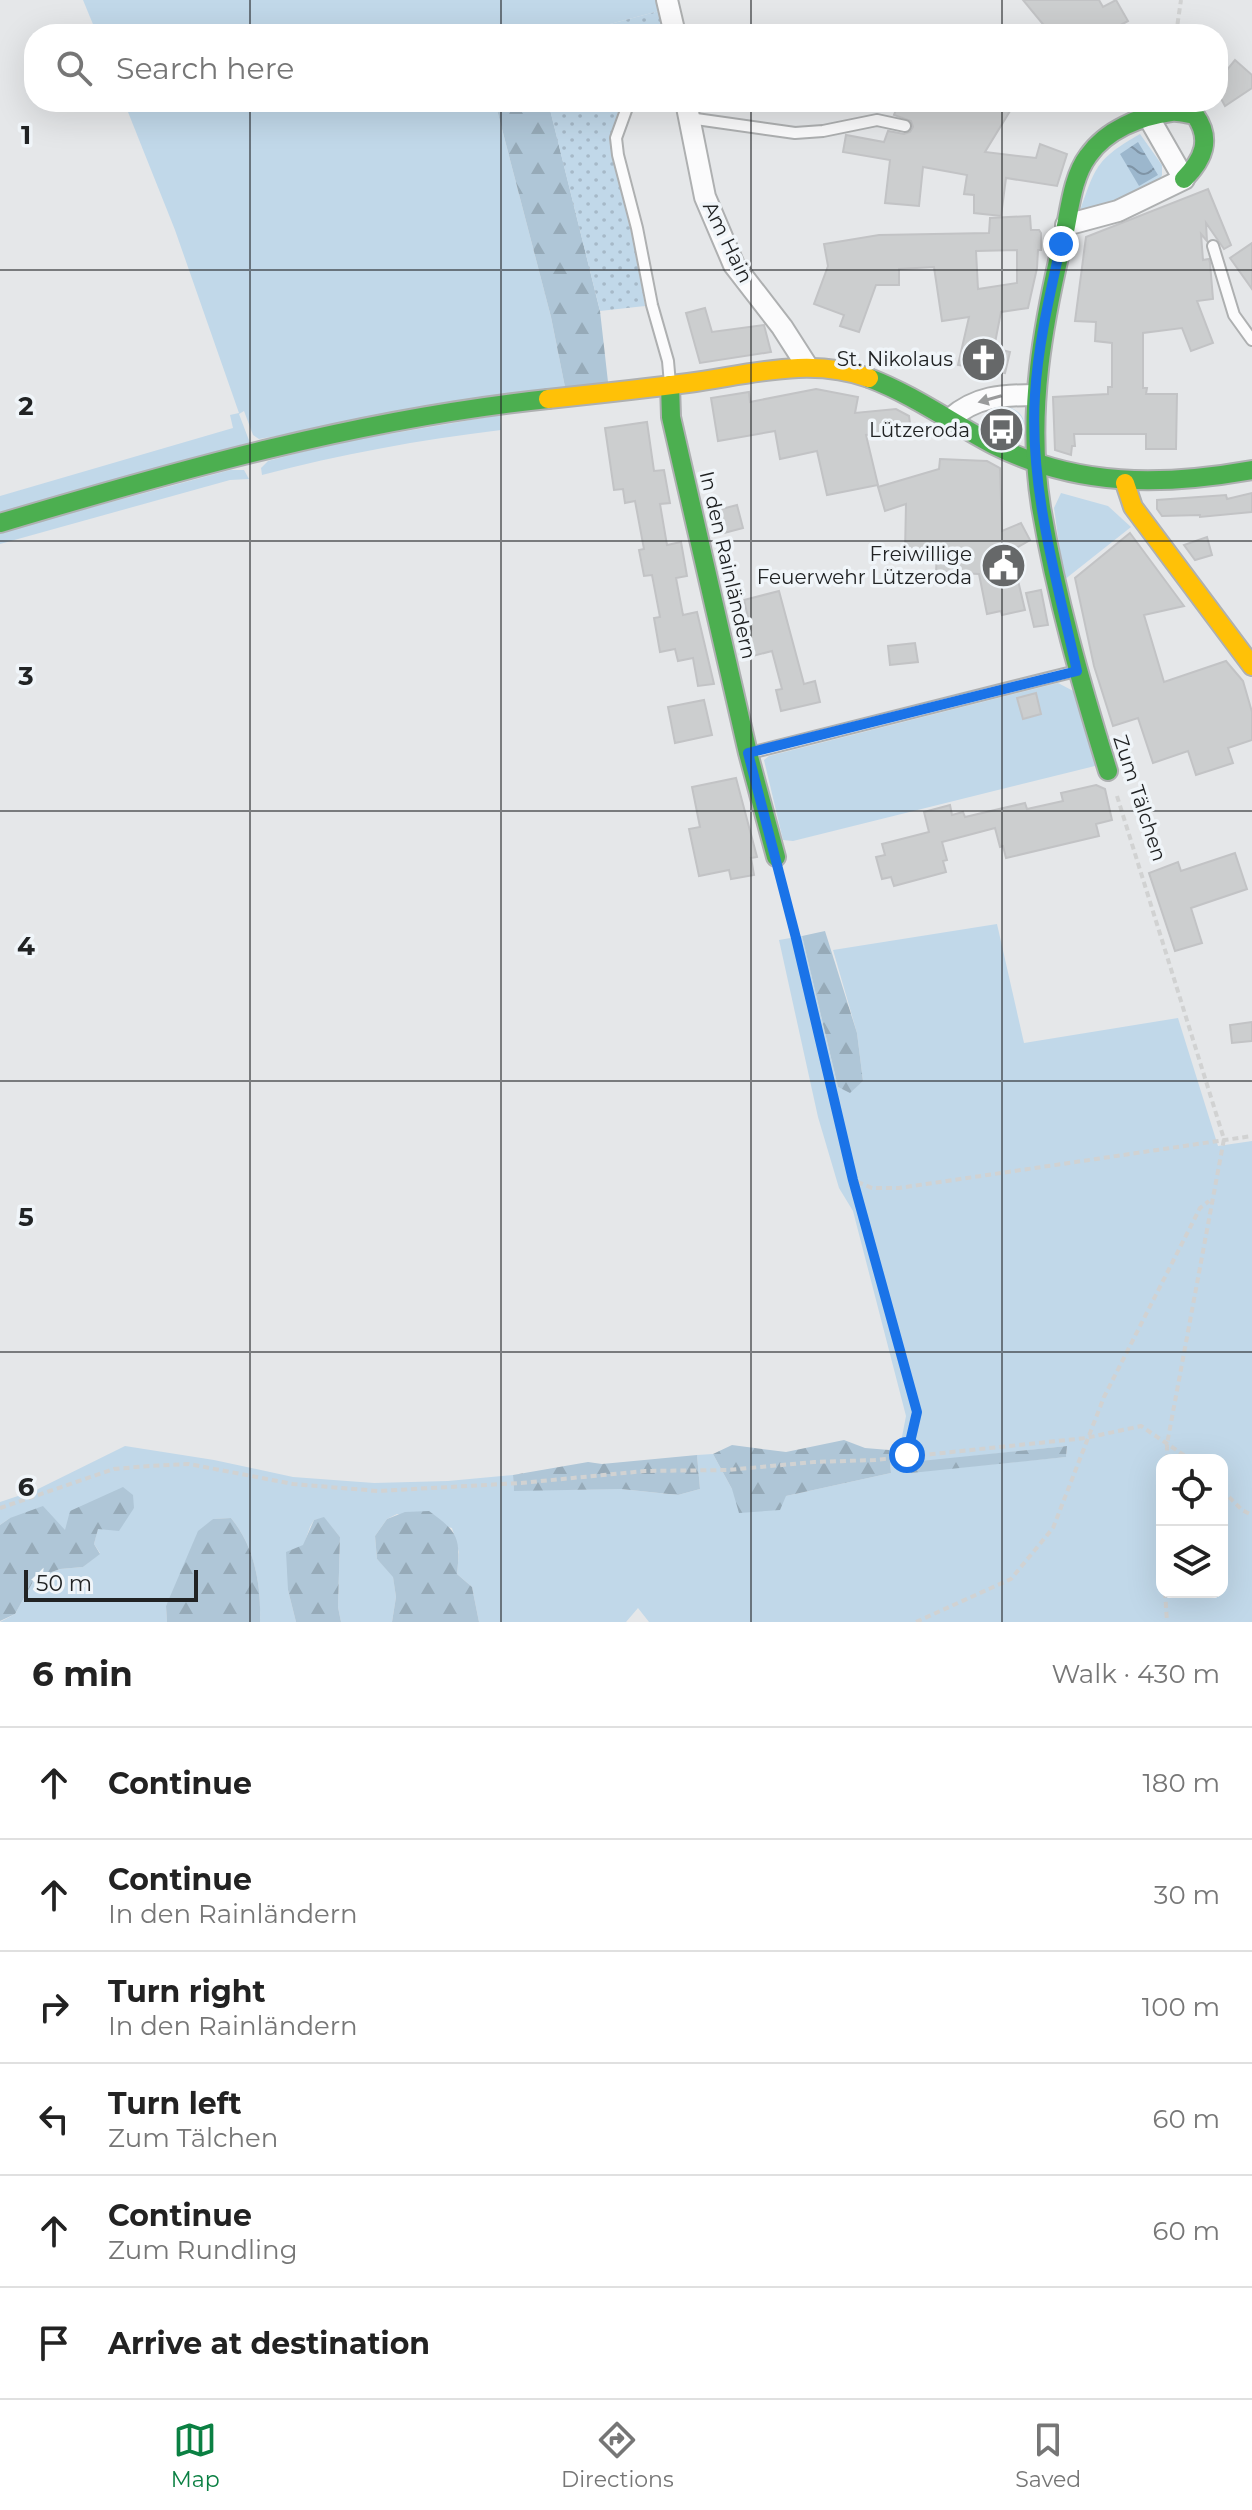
<!DOCTYPE html>
<html lang="en">
<head>
<meta charset="utf-8">
<style>
	body { margin:0; font-family:Montserrat,sans-serif; background:#f6f6f6; color:#222 }
	.controls { position:absolute; right:24px; bottom:24px; display:grid; overflow:hidden; border-radius:16px; box-shadow:0 8px 32px #0002 }
	.controls button { width:72px; height:72px; display:grid; place-items:center; padding:0; border:0; border-bottom:2px solid #e0e0e0; background:#fff; color:#222; font:40px sans-serif }
	.scale { position:absolute; left:24px; bottom:20px; width:174px; box-sizing:border-box; padding-left:8px; border:4px solid #212324; border-top:0; font-size:22px; line-height:28px; white-space:nowrap; color:#212324; -webkit-text-stroke:6px #f0f5f9; paint-order:stroke }
	.stop { position:absolute; width:24px; height:24px; margin:-18px; border:6px solid #1a73e8; border-radius:50%; background:#fff }
	.stop.end { background:#1a73e8; border-color:#fff; box-shadow:0 2px 8px #0008 }
	.list { margin:0; padding:0; list-style:none }
	h2 { display:flex; justify-content:space-between; align-items:center; height:104px; margin:0; padding:0 32px; font-size:34px }
	h2 small { font-size:26px; font-weight:400; color:#767676 }
	.list li { display:grid; grid-template-columns:52px 1fr auto; gap:24px; align-items:center; box-sizing:border-box; height:112px; padding:0 32px; border-top:2px solid #e0e0e0 }
	.list b { display:block; font-size:30px; white-space:nowrap }
	.list p { margin:0; font-size:26px; white-space:nowrap; color:#767676 }
	.list em { font-size:26px; font-style:normal; color:#767676 }
	.icon { flex:none; width:44px; height:44px; fill:none; stroke:currentColor; stroke-width:2; stroke-linecap:round; stroke-linejoin:round }
	.map { position:relative; flex:none; width:1252px; height:1622px; overflow:hidden }
	.search { position:absolute; background:#fff; box-shadow:0 8px 32px #0002; left:24px; right:24px; top:24px; height:88px; display:flex; align-items:center; gap:20px; box-sizing:border-box; padding:0 28px; border-radius:32px; color:#767676; font-size:30px }
	.sheet { height:776px; background:#fff }
	nav { display:flex; justify-content:space-around; align-items:center; box-sizing:border-box; height:112px; border-top:2px solid #e0e0e0; background:#fff; font-size:22px; color:#767676 }
	nav a { display:grid; justify-items:center; gap:4px }
	nav .on { color:#0b8043 }
	.map>svg:first-child { display:block }
</style>
</head>
<body>
<div class="map">
<svg width="1252" height="1622" viewBox="0 0 1252 1622">
	<defs>
		<pattern id="forest-firs" width="22" height="20" patternUnits="userSpaceOnUse" patternTransform="scale(2)"><rect width="22" height="20" fill="#afc6d7"/><path d="M5 1l3.5 6h-7zM16 11l3.5 6h-7z" fill="#96aab8"/></pattern>
		<pattern id="garden-dots" width="8" height="8" patternUnits="userSpaceOnUse" patternTransform="scale(2)"><rect width="8" height="8" fill="#c1d8e9"/><path d="M2 2h.1M6 6h.1" fill="none" stroke="#a6b9c8" stroke-width="1.8" stroke-linecap="round"/></pattern>
		<pattern id="water-waves" width="16" height="10" patternUnits="userSpaceOnUse" patternTransform="scale(2)"><rect width="16" height="10" fill="#9cb7cd"/><path d="M0 5q4-4 8 0t8 0" fill="none" stroke="#7f94a6"/></pattern>
	</defs>
	<rect width="100%" height="100%" fill="#e5e7e9"/>
	<g fill="#c1d8e9" fill-rule="evenodd">
		<polygon points="83,0 661,0 663,10 572,34 97,34"/>
		<polygon points="124,102 495,102 551,317 565,387 259,439 253,435 244,411 239,414 253,451 0,523 0,496 233,428 230,415 239,413 175,230"/>
		<path d="M1140,134L1162,165V175L1157,184L1116,206L1080,211C1096,165 1097,159 1140,134Z"/>
		<path d="M1002,405C1020,409 1031,420 1019,439L1009,441L984,422L987,409Z"/>
		<path d="M500,415L501,430C419,440 341,454 262,475L261,468L268,461L336,443Z"/>
		<polygon points="230,470 244,470 249,479 230,480 0,544 0,532"/>
		<polygon points="1061,493 1108,506 1131,527 1064,580 1054,508"/>
		<polygon points="1058,683 1079,694 1099,765 793,841 783,840 764,760 769,756"/>
		<path d="M997,924L1024,1043L1178,1018L1218,1146L1252,1141V1622H649L638,1608L626,1622H479L472,1587L457,1574L459,1552L452,1528L397,1514L387,1519L375,1536L377,1559L393,1576L396,1597L392,1622H341L338,1607L340,1537L324,1518L314,1520L310,1527L288,1590L296,1622H260C261,1585 255,1547 231,1518L213,1519L166,1606L167,1622H0L15,1614L35,1578L60,1569L83,1567L100,1553L94,1544L98,1528L134,1508L65,1531L10,1518L0,1525V1502L36,1490L125,1446L214,1460L293,1477L374,1483L448,1481L513,1475L514,1490L621,1489L678,1495L700,1489L697,1455L713,1454L732,1489L786,1496L891,1473L889,1450L901,1442L906,1416L853,1211L839,1188L818,1117L779,940L802,936L838,1087L850,1092L863,1081L857,1033L833,950ZM1067,1446L1066,1457L911,1472V1463ZM1162,1460H1222V1592H1162Z"/>
	</g>
	<g fill="url(#forest-firs)">
		<polygon points="495,102 537,102 538,106 549,105 600,311 608,382 565,387 551,317"/>
		<polygon points="825,931 857,1033 863,1081 850,1093 838,1087 802,936"/>
		<polygon points="844,1440 865,1448 889,1450 891,1473 786,1496 780,1510 739,1513 732,1489 713,1454 732,1445 786,1452"/>
		<polygon points="1067,1446 1066,1457 911,1473 911,1462"/>
		<polygon points="697,1455 700,1489 678,1495 621,1489 514,1491 513,1475 588,1462 602,1464"/>
		<polygon points="123,1487 133,1495 134,1508 119,1531 98,1529 94,1544 100,1554 83,1567 60,1569 35,1578 15,1614 0,1621 0,1525 10,1518 43,1506 65,1530 70,1511"/>
		<path d="M429,1511C458,1532 461,1538 457,1574L472,1587L479,1622H392L396,1597L393,1577L377,1559L375,1536L387,1519L405,1512Z"/>
		<polygon points="324,1517 340,1537 338,1607 341,1622 296,1622 288,1590 286,1552 303,1545 314,1520"/>
		<path d="M231,1518C255,1547 261,1585 260,1622H167L166,1606L198,1531L213,1519Z"/>
	</g>
	<g fill="url(#garden-dots)">
		<polygon points="663,10 668,34 572,34"/>
		<path d="M537,102H622C601,149 622,184 631,231C637,256 641,281 645,306L600,311L549,106H538Z"/>
	</g>
	<polygon fill="url(#water-waves)" points="1138,142 1158,175 1139,186 1120,154"/>
	<g fill="#cccecf" stroke="#c2c3c5" stroke-width="2" fill-rule="evenodd">
		<polygon points="1023,0 1099,0 1103,7 1116,0 1128,21 1104,34 1051,34"/>
		<polygon points="1235,60 1252,75 1252,88 1225,106 1218,93 1218,81"/>
		<polygon points="899,102 996,102 1010,111 985,152 1036,158 1040,144 1067,154 1057,186 1006,178 1001,216 974,213 974,195 964,194 967,175 923,167 919,206 885,203 890,160 843,152 846,135 884,142 888,131 904,134 910,132 913,127 911,121 894,115"/>
		<polygon points="1208,189 1231,245 1224,249 1206,223 1207,241 1201,234 1203,260 1209,259 1210,263 1213,299 1197,301 1213,343 1191,351 1182,328 1143,333 1143,388 1147,388 1146,394 1177,394 1176,449 1146,449 1146,434 1074,434 1075,446 1072,446 1071,455 1055,450 1053,397 1108,394 1108,387 1112,387 1112,343 1095,341 1096,322 1075,321 1086,237"/>
		<path d="M1030,216L1031,230H1039L1041,233V250H1038L1037,268L1028,308L1001,312L994,348L1010,352L1005,373L958,365L969,317L942,321L934,267L899,269V285H876L859,332L840,326L844,315L814,304L828,266L824,244L879,235L989,233L990,218ZM1017,250V283L978,289L976,251Z"/>
		<polygon points="1252,243 1252,289 1230,258"/>
		<polygon points="705,308 712,332 764,325 771,352 700,363 686,313"/>
		<polygon points="816,389 858,397 855,413 896,409 909,416 911,432 866,435 878,485 827,495 817,451 780,459 775,431 718,441 711,398 749,392 750,402"/>
		<polygon points="647,422 654,471 664,470 670,503 660,504 667,545 681,542 687,576 676,578 683,615 697,612 714,684 698,686 693,658 678,661 675,649 660,652 654,618 660,617 652,575 644,576 639,550 644,549 635,501 625,503 623,489 614,490 605,428"/>
		<polygon points="940,459 987,461 1000,468 1002,531 1021,523 1030,540 1011,551 1025,610 1002,615 1001,611 987,614 979,574 936,572 937,553 905,552 906,504 885,511 878,487 939,469"/>
		<polygon points="1252,493 1252,512 1200,517 1200,515 1162,516 1157,509 1157,500 1226,495 1227,499"/>
		<polygon points="737,505 743,528 724,533 718,510"/>
		<polygon points="1130,533 1184,606 1144,615 1164,682 1226,661 1243,681 1252,712 1252,740 1228,748 1233,763 1196,775 1188,751 1153,763 1138,718 1113,726 1094,666 1075,578"/>
		<polygon points="1207,537 1212,555 1195,560 1184,545"/>
		<polygon points="1041,590 1048,625 1034,627 1026,593"/>
		<polygon points="779,591 804,684 815,681 820,702 781,711 776,690 782,689 772,651 745,658 739,633 751,630 744,600"/>
		<polygon points="915,643 918,662 890,665 888,646"/>
		<polygon points="1036,693 1041,714 1023,719 1017,698"/>
		<polygon points="704,700 712,735 675,743 668,707"/>
		<polygon points="736,778 757,857 751,858 754,875 731,879 729,870 699,876 689,829 700,827 692,787"/>
		<polygon points="1096,785 1105,789 1112,820 1096,824 1099,836 1006,858 1003,846 1000,847 995,828 942,842 947,860 943,861 946,872 894,886 891,877 882,879 876,857 885,855 882,844 929,832 924,812 950,805 952,815 963,812 965,817 1025,803 1027,809 1063,801 1061,793"/>
		<polygon points="1235,853 1247,889 1191,908 1202,943 1175,951 1149,873 1178,862 1181,871"/>
		<polygon points="1252,1022 1252,1041 1232,1043 1230,1025"/>
	</g>
	<g fill="none" stroke-linecap="round" stroke-linejoin="round">
		<defs>
			<g id="lane">
				<polyline points="629,102 616,138 618,155 637,228 652,305 668,361 670,384"/>
				<polyline points="689,118 795,133 823,131 877,120 905,126"/>
				<polyline points="1213,246 1234,315 1252,340"/>
				<polyline points="750,753 1072,672"/>
			</g>
			<g id="street">
				<polyline points="667,0 675,34"/>
				<polyline points="686,102 705,197 734,265 782,327 807,366"/>
				<polyline points="1066,225 1118,211 1184,179 1149,118"/>
				<path d="M950,419C976,396 1002,395 1035,395"/>
			</g>
			<g id="fast">
				<path d="M869,378C914,395 952,423 994,445C1077,487 1162,486 1252,470"/>
				<polyline points="670,385 671,417 748,753 776,857"/>
				<path d="M0,523C182,469 359,419 548,399"/>
				<path d="M1108,771C1081,684 1056,596 1041,507C1026,413 1043,322 1065,231C1070,207 1073,176 1088,156C1106,130 1140,116 1171,112C1179,111 1188,114 1195,115C1212,139 1204,159 1184,179"/>
			</g>
			<g id="slow">
				<path d="M548,399C595,394 642,389 688,383C749,375 809,356 869,378"/>
				<polyline points="1125,483 1133,507 1252,666"/>
			</g>
		</defs>
		<use href="#lane" stroke="#aeb0b1" stroke-width="14"/>
		<use href="#street" stroke="#aeb0b1" stroke-width="24"/>
		<use href="#fast" stroke="#aeb0b1" stroke-width="22"/>
		<use href="#slow" stroke="#aeb0b1" stroke-width="22"/>
		<g stroke="#d1d2d2" stroke-width="4" stroke-dasharray="6 4" stroke-linecap="butt">
			<polyline points="1176,34 1181,0"/>
			<polyline points="1117,796 1224,1139 1167,1444 1167,1460"/>
			<polyline points="782,883 853,1180 872,1188 899,1188 1252,1136"/>
			<polyline points="854,1182 917,1412 907,1455"/>
			<polyline points="1222,1490 1242,1510 1252,1515"/>
			<polyline points="0,1508 114,1469 149,1466 189,1464 293,1484 378,1491 521,1483 645,1471 728,1470 814,1462 875,1460 1086,1438 1141,1426 1191,1460"/>
			<polyline points="1165,1592 1167,1622"/>
			<polyline points="916,1622 1011,1579 1053,1528 1104,1397 1200,1208 1209,1201"/>
		</g>
		<use href="#lane" stroke="#fbfbfc" stroke-width="10"/>
		<use href="#street" stroke="#fbfbfc" stroke-width="20"/>
		<use href="#fast" stroke="#4caf50" stroke-width="18"/>
		<use href="#slow" stroke="#ffc107" stroke-width="18"/>
	</g>
	<defs><path id="oneway-solid" d="M-6-.8H1V-3.2L6.5 0L1 3.2V.8H-6Z" transform="scale(2)"/></defs>
	<use fill="#999a9b" href="#oneway-solid" transform="translate(990 399) rotate(164)"/>
	<g fill="none" stroke-linecap="round" stroke-linejoin="round">
		<path stroke="#1a73e8" stroke-width="10" d="M907,1455L917,1412L853,1180L796,938L748,753L1077,671C1057,581 1029,488 1035,395C1038,344 1050,294 1061,244"/>
	</g>
	<path fill="none" stroke="#212324" stroke-width="2" stroke-opacity="0.55" d="M250,0V34M501,0V34M751,0V34M1002,0V34M250,102V1622M501,102V1622M751,102V1622M1002,102V1622M0,270H1252M0,541H1252M0,811H1252M0,1081H1252M0,1352H1252"/>
	<defs>
		<symbol id="church-disc" viewBox="-11 -11 22 22"><circle r="9.5" fill="#666869" stroke="#f0f5f9"/><path d="M-1.2-6h2.4v3.5h3.3v2.4h-3.3V6h-2.4V-.1h-3.3v-2.4h3.3Z" fill="#fff"/></symbol>
		<symbol id="bus-disc" viewBox="-11 -11 22 22"><circle r="9.5" fill="#666869" stroke="#f0f5f9"/><path d="M-5-6H5V4H4V6H2V4H-2V6H-4V4H-5ZM-3.5-4V0h7V-4ZM-3.5 1.2v1.5H-2V1.2ZM2 1.2v1.5H3.5V1.2Z" fill="#fff"/></symbol>
		<symbol id="civic-disc" viewBox="-11 -11 22 22"><circle r="9.5" fill="#666869" stroke="#f0f5f9"/><path d="M-.6-6.5H3V-4.5H.6V-3L4-1V1h2V6H-6V1h2V-1L-.6-3ZM-1.2 2.5V6h2.4V2.5Z" fill="#fff"/></symbol>
	</defs>
	<g fill-rule="evenodd">
		<use href="#church-disc" x="958" y="334" width="51" height="51"/>
		<use href="#bus-disc" x="976" y="404" width="51" height="51"/>
		<use href="#civic-disc" x="978" y="540" width="51" height="51"/>
	</g>
	<g text-anchor="middle" stroke-width="7" stroke-linejoin="round" paint-order="stroke">
		<g font-size="20" fill="#212324" stroke="#f0f5f9">
			<text transform="translate(728 242) rotate(64)" y="7">Am Hain</text>
			<text transform="translate(728 565) rotate(77)" y="7">In den Rainländern</text>
			<text transform="translate(1140 798) rotate(72)" y="7">Zum Tälchen</text>
		</g>
		<g font-size="20" fill="#212324" stroke="#f0f5f9" text-anchor="end">
			<text x="953" y="366">St. Nikolaus</text>
			<text x="970" y="437">Lützeroda</text>
			<text x="972" y="561">Freiwillige<tspan x="972" dy="23">Feuerwehr Lützeroda</tspan></text>
		</g>
	</g>
	<g font-size="26" text-anchor="middle" font-weight="bold" fill="#212324" stroke="#f0f5f9" stroke-width="7" stroke-linejoin="round" paint-order="stroke">
		<text x="26" y="144">1</text>
		<text x="26" y="415">2</text>
		<text x="26" y="685">3</text>
		<text x="26" y="955">4</text>
		<text x="26" y="1226">5</text>
		<text x="26" y="1496">6</text>
	</g>
</svg>
<div class="controls">
<button><svg class="icon" aria-label="locate" viewBox="0 0 24 24"><circle cx="12" cy="12" r="6"/><path d="M12 2v4M12 18v4M2 12h4M18 12h4"/></svg></button>
<button><svg class="icon" aria-label="layers" viewBox="0 0 24 24"><path d="M12 4l9 5-9 5-9-5zM3 14l9 5 9-5"/></svg></button>
</div>
<div class="scale">50 m</div>
<div class="stop" style="left:907px;top:1455px"></div>
<div class="stop end" style="left:1061px;top:244px"></div>
<div class="search"><svg class="icon" aria-label="search" viewBox="0 0 24 24"><circle cx="10" cy="10" r="6"/><path d="M15 15l6 6"/></svg>Search here</div>
</div>
<section class="sheet">
<h2>6 min<small>Walk · 430 m</small></h2>
<ul class="list">
<li><svg class="icon" aria-label="ahead" viewBox="0 0 24 24"><path d="M12 20V5M6 11l6-6 6 6"/></svg><div><b>Continue</b></div><em>180 m</em></li>
<li><svg class="icon" aria-label="ahead" viewBox="0 0 24 24"><path d="M12 20V5M6 11l6-6 6 6"/></svg><div><b>Continue</b><p>In den Rainländern</p></div><em>30 m</em></li>
<li><svg class="icon" aria-label="right" viewBox="0 0 24 24"><path d="M7 20v-9h11M14 6l5 5-5 5"/></svg><div><b>Turn right</b><p>In den Rainländern</p></div><em>100 m</em></li>
<li><svg class="icon" aria-label="left" viewBox="0 0 24 24"><path d="M17 20v-9H6M10 6l-5 5 5 5"/></svg><div><b>Turn left</b><p>Zum Tälchen</p></div><em>60 m</em></li>
<li><svg class="icon" aria-label="ahead" viewBox="0 0 24 24"><path d="M12 20V5M6 11l6-6 6 6"/></svg><div><b>Continue</b><p>Zum Rundling</p></div><em>60 m</em></li>
<li><svg class="icon" aria-label="arrive" viewBox="0 0 24 24"><path d="M6 21V4h12l-3 4 3 4H6"/></svg><div><b>Arrive at destination</b></div></li>
</ul>
</section>
<nav>
<a class="on"><svg class="icon" aria-label="map" viewBox="0 0 24 24"><path d="M3 6l6-2 6 2 6-2v14l-6 2-6-2-6 2zM9 4v14M15 6v14"/></svg>Map</a>
<a><svg class="icon" aria-label="directions" viewBox="0 0 24 24"><path d="M12 3l9 9-9 9-9-9zM9 14v-3h6M13 9l2 2-2 2"/></svg>Directions</a>
<a><svg class="icon" aria-label="saved" viewBox="0 0 24 24"><path d="M7 4h10v16l-5-4-5 4z"/></svg>Saved</a>
</nav>
</body>
</html>
